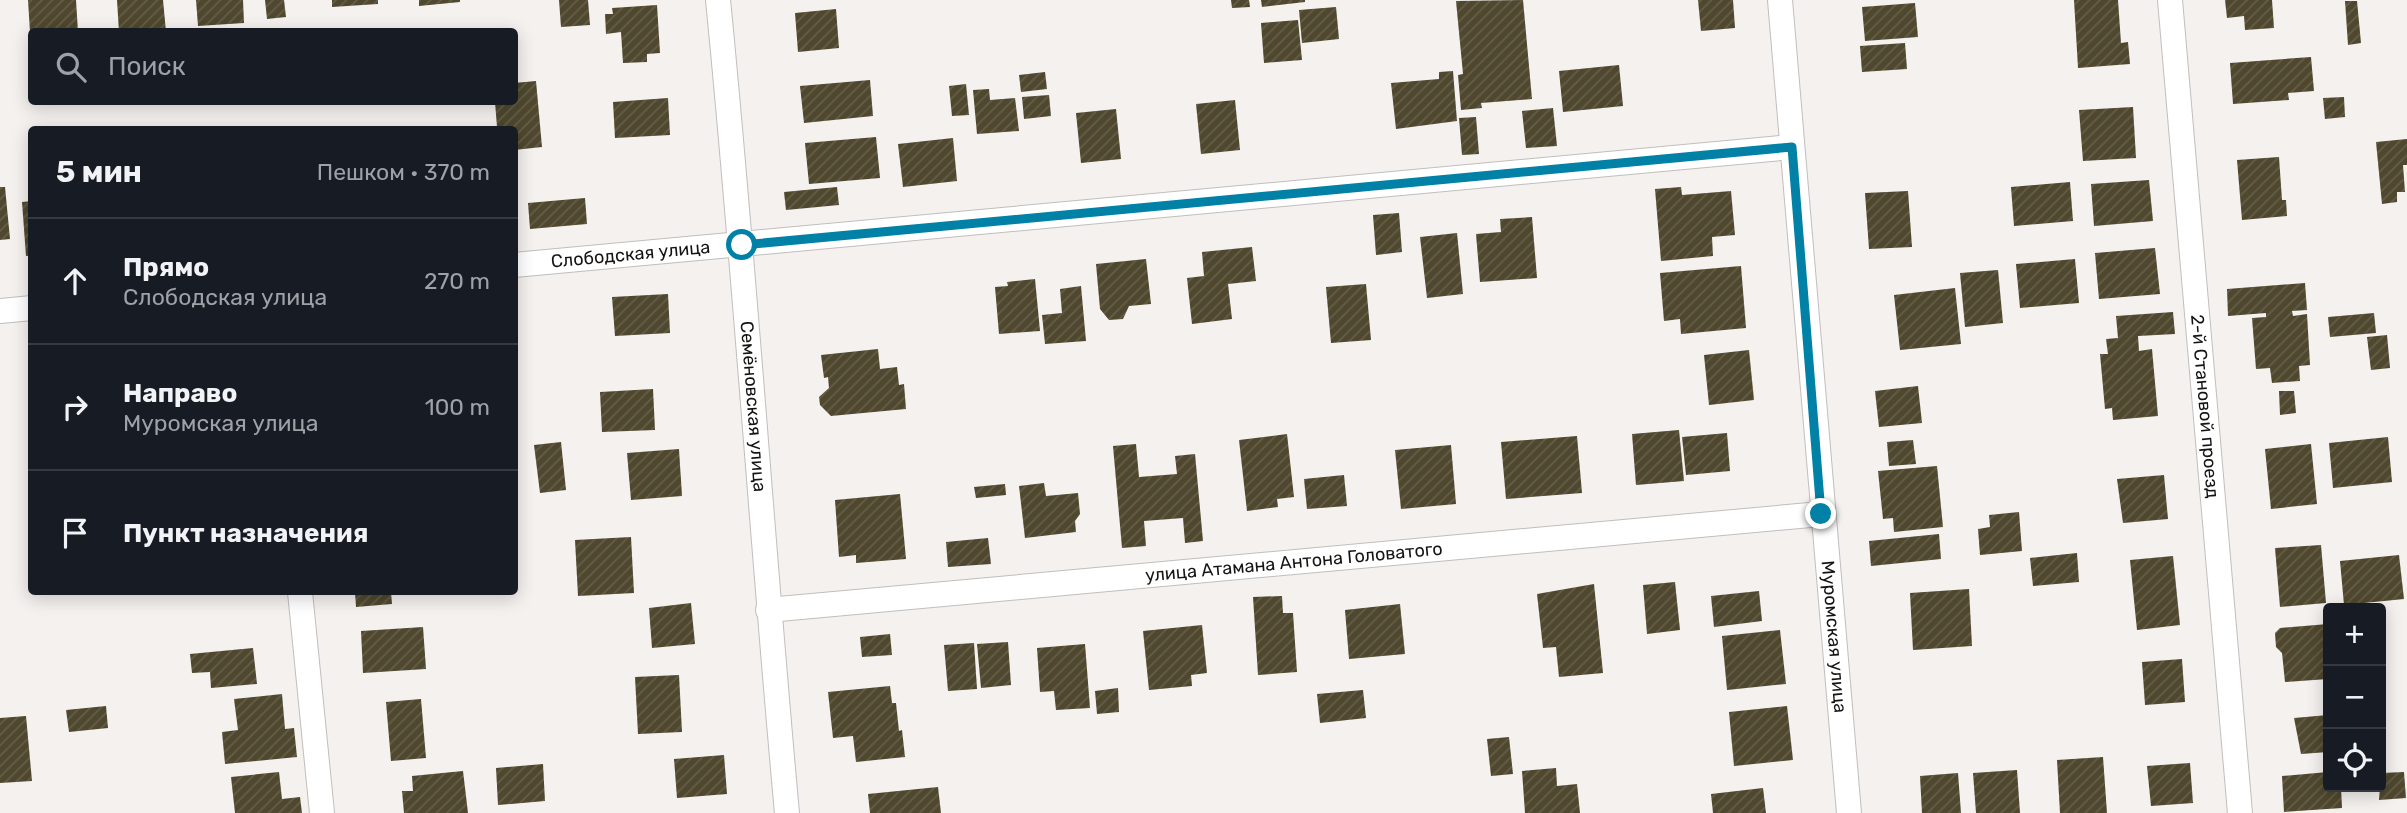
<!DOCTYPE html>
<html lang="ru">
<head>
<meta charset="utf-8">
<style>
	body { margin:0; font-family:Rubik,sans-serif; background:#242831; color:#f1f3f6 }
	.controls { position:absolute; right:21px; bottom:21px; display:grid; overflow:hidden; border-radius:7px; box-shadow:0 4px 18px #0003 }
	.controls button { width:63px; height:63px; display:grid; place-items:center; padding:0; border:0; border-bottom:2px solid #363941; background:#171b24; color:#f1f3f6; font:35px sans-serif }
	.stop { position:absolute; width:21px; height:21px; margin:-16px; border:5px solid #0281a6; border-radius:50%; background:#fff }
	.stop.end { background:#0281a6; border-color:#fff; box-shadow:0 2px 7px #0008 }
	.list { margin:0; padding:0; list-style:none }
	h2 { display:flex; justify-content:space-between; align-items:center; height:91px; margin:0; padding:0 28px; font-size:30px }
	h2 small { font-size:23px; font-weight:400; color:#9ea1a6 }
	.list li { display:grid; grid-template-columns:46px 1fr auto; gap:21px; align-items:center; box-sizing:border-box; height:126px; padding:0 28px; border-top:2px solid #363941 }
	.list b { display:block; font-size:26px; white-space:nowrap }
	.list p { margin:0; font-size:23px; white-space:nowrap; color:#9ea1a6 }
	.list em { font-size:23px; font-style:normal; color:#9ea1a6 }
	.icon { flex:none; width:38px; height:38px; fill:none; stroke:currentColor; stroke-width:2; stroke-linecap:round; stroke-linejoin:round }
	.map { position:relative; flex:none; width:2407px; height:813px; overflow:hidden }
	.search { position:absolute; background:#171b24; box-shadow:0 4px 18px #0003; left:28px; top:28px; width:490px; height:77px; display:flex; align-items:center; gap:18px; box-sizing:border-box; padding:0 24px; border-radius:7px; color:#9ea1a6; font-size:26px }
	.panel { position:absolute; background:#171b24; box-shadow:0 4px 18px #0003; left:28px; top:126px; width:490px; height:469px; border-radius:7px }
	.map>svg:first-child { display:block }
</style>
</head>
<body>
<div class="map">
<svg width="2407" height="813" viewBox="0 0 2407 813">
	<defs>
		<pattern id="building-hatch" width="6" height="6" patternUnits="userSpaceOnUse" patternTransform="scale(1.75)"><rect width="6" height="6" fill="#4f482e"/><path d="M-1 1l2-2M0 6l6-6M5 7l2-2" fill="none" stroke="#645e4a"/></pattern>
	</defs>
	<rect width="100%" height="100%" fill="#f4f1ef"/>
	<g fill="url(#building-hatch)">
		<polygon points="28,0 76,0 78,32 30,32"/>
		<polygon points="117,0 163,0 166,32 119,32"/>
		<polygon points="196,0 243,0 244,23 198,26"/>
		<polygon points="265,0 284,0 286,17 267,19"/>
		<polygon points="332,0 378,0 378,4 332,7"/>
		<polygon points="419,0 460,0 460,2 419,6"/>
		<polygon points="559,0 588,0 590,25 561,27"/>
		<polygon points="1231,0 1249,0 1250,7 1232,8"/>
		<polygon points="1261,0 1305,0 1305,2 1262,7"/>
		<polygon points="1523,0 1532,99 1481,103 1482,108 1461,110 1458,75 1463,74 1456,1"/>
		<polygon points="1698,0 1733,0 1735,28 1701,31"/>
		<polygon points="2074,0 2118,0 2121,43 2128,42 2130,64 2078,68"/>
		<polygon points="2225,0 2272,0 2274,28 2245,30 2244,16 2227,18"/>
		<polygon points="2345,1 2357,1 2361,43 2348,45"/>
		<polygon points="1915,3 1918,37 1865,41 1862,7"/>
		<polygon points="657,5 660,53 647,54 647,62 623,63 621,32 606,34 605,14 613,14 612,8"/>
		<polygon points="1336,7 1339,39 1302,43 1299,10"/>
		<polygon points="836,9 839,48 798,52 795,13"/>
		<polygon points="1298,20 1302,60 1264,63 1261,23"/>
		<polygon points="1905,43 1907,69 1862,72 1860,46"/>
		<polygon points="2311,57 2314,91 2288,93 2289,100 2233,104 2230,63"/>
		<polygon points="1619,65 1623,106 1563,112 1559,71"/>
		<polygon points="1453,71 1457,121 1396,129 1391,83 1439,79 1439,72"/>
		<polygon points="1045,72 1047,89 1021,92 1019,75"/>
		<polygon points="870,80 873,116 804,123 800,86"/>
		<polygon points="536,81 542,147 514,150 514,130 508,130 508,126 497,127 495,102 514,102 514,83"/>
		<polygon points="966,84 969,115 952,116 949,86"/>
		<polygon points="989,89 990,100 1015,98 1019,131 977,134 973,90"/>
		<polygon points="1049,95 1051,116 1024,119 1022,97"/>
		<polygon points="2344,97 2345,117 2325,119 2323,98"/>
		<polygon points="668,98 670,135 615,138 613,102"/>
		<polygon points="1235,100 1240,150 1201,154 1196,104"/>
		<polygon points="2133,107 2136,158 2083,161 2079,110"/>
		<polygon points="1553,108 1557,146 1526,148 1522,111"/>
		<polygon points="1116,109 1121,159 1081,163 1076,113"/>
		<polygon points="1476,117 1479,154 1462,155 1459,118"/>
		<polygon points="876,137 880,178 809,184 805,143"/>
		<polygon points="953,138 957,181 903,187 898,144"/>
		<polygon points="2407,139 2407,165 2403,165 2405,192 2397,192 2397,202 2382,204 2376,142"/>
		<polygon points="2279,157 2282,200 2286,200 2287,216 2242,220 2237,160"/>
		<polygon points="2149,180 2153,221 2094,226 2091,184"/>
		<polygon points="2070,182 2073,221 2014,226 2011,187"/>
		<polygon points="0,187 5,187 10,239 0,240"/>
		<polygon points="837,187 839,205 786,210 784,192"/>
		<polygon points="1681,187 1682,195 1731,191 1735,235 1712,237 1713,256 1661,261 1655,189"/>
		<polygon points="1908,191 1912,247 1869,249 1865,193"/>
		<polygon points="585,198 587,224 530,229 528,203"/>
		<polygon points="32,201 32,256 26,256 22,202"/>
		<polygon points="1399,213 1402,252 1376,255 1373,215"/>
		<polygon points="1532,217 1537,278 1480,282 1476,234 1501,232 1500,219"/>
		<polygon points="1457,233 1463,294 1427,298 1420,237"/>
		<polygon points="1252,247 1256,281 1228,284 1232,319 1192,324 1187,278 1204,276 1202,252"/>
		<polygon points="2155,248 2160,294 2099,299 2095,253"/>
		<polygon points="1146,259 1151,304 1129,306 1123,319 1109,320 1100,309 1096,264"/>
		<polygon points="2075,259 2079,303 2020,308 2016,264"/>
		<polygon points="1741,266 1746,328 1681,334 1680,319 1664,321 1660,273"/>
		<polygon points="1998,270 2003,323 1965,327 1960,273"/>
		<polygon points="1035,279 1040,331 999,334 995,287 1008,286 1007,282"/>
		<polygon points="2305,283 2307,310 2292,311 2293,316 2307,314 2310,365 2299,366 2300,381 2272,383 2270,368 2256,369 2252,318 2266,317 2266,313 2228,316 2227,289"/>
		<polygon points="1366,284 1371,340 1331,343 1326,287"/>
		<polygon points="1081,286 1086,341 1045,344 1042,315 1062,313 1060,289"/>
		<polygon points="1955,288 1961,344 1900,350 1894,295"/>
		<polygon points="668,294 670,333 615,336 612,297"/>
		<polygon points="2173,312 2175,334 2138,336 2139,351 2152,349 2158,416 2113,420 2112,408 2105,409 2100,354 2108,354 2106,339 2118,338 2116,316"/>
		<polygon points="2374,313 2376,333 2330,337 2328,317"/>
		<polygon points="2387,335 2390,368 2371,370 2367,337"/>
		<polygon points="878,349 880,369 897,367 899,385 904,384 906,409 831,416 820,405 819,397 829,388 828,377 824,378 821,355"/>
		<polygon points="1749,350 1754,400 1709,405 1704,355"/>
		<polygon points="1918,386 1922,423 1879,427 1875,391"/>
		<polygon points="653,389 655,430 602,432 600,392"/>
		<polygon points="2279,391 2294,391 2296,413 2280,415"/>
		<polygon points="1679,430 1684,481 1636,485 1632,434"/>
		<polygon points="1727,433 1730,471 1686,475 1682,437"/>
		<polygon points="1287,434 1294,497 1277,499 1278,507 1247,511 1239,440"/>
		<polygon points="1577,436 1582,493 1506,499 1501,442"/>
		<polygon points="2388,437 2392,482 2333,488 2329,443"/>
		<polygon points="1913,440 1916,464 1889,466 1887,442"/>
		<polygon points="561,442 566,490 540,493 534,445"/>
		<polygon points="1136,444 1139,477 1177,474 1175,456 1195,454 1203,541 1185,543 1183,518 1144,521 1146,546 1122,548 1113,446"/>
		<polygon points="2311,444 2317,504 2271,509 2265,449"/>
		<polygon points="1451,445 1456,504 1401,509 1395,450"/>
		<polygon points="679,449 682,496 631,500 627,453"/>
		<polygon points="1937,466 1943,527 1894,532 1893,518 1883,519 1878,471"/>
		<polygon points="1344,475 1347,506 1307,509 1304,479"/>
		<polygon points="2164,475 2168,519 2123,523 2117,479"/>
		<polygon points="1044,483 1046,496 1078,493 1080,514 1075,521 1076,532 1025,538 1019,486"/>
		<polygon points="1005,484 1006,495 976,498 974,487"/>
		<polygon points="900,494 906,559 856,563 856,555 839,557 835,500"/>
		<polygon points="2019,512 2022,551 1980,555 1978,529 1990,527 1989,515"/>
		<polygon points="1939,534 1941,559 1871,566 1869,541"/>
		<polygon points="631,537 634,593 578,596 575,540"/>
		<polygon points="988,538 991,564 948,567 946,542"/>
		<polygon points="2321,545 2326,603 2280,607 2275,548"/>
		<polygon points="2077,553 2079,582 2033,586 2030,558"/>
		<polygon points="2399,555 2404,599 2344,605 2340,561"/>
		<polygon points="2173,556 2180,625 2137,630 2130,560"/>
		<polygon points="1675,582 1680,630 1647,634 1643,585"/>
		<polygon points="1594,584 1603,673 1559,677 1556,647 1543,648 1537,594"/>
		<polygon points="1969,589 1972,646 1913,650 1910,593"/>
		<polygon points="1759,591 1762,621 1714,627 1711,596"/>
		<polygon points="355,592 391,592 392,604 356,607"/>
		<polygon points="1282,596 1283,613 1293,613 1297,672 1258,675 1253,597"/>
		<polygon points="691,603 695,644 652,648 649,608"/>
		<polygon points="1400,604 1405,654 1349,659 1345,610"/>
		<polygon points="2328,624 2328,679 2285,682 2282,653 2276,647 2275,633 2280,628"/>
		<polygon points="1202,625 1207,673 1191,675 1192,686 1149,690 1143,631"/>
		<polygon points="423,627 426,669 363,673 361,631"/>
		<polygon points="1780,630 1786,684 1727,690 1722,636"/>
		<polygon points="890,634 892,655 862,657 860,637"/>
		<polygon points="1008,642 1011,685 981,688 977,644"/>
		<polygon points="974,643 977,689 948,691 944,645"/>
		<polygon points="1085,644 1090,708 1056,710 1054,691 1040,692 1037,648"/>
		<polygon points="253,648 257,684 211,688 210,672 192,673 190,654"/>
		<polygon points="2182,659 2185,702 2145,705 2142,662"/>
		<polygon points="679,675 682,732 638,734 635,677"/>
		<polygon points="890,686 892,703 896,703 899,731 902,730 905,757 856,762 853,736 833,738 828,692"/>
		<polygon points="1118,688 1119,712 1097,714 1095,691"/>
		<polygon points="1363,690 1366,718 1320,723 1317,694"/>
		<polygon points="282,694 285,729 294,728 297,757 225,764 222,732 238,730 234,699"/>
		<polygon points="421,699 426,758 391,761 386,702"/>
		<polygon points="106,706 108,728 69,732 66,710"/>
		<polygon points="1787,706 1793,760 1734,766 1729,712"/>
		<polygon points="2328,715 2328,752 2301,754 2294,718"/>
		<polygon points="26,716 32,781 0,783 0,718"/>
		<polygon points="1509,737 1513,774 1491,776 1487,739"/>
		<polygon points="724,755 727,794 677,798 674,759"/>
		<polygon points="2103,757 2107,813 2060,813 2057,760"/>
		<polygon points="2190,763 2193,803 2151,806 2147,766"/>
		<polygon points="543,764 545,801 498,805 496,768"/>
		<polygon points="1556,768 1557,786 1577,784 1580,813 1525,813 1522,771"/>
		<polygon points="2017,770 2020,813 1976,813 1973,773"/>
		<polygon points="463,771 468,813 404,813 402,791 413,791 412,776"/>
		<polygon points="279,772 282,799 300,797 302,813 235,813 231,777"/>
		<polygon points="2328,772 2328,787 2341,787 2342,808 2284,812 2282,776"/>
		<polygon points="2404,772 2406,798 2379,800 2381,773"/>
		<polygon points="1958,773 1961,813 1922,813 1920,776"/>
		<polygon points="938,787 941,813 870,813 868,794"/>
		<polygon points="1763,788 1766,813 1713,813 1711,794"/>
	</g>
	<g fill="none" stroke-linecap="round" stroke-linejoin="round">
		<defs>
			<g id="minor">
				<path id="s1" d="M718,0C745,271 762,542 787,813"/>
				<path id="s2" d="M1780,0L1849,813"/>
				<path id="s3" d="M2170,0L2240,813"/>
				<path id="s4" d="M514,265L1792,147"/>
				<polyline points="0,311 32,308"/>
				<polyline points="300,592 322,813"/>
				<path id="s5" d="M768,610L1821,514"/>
			</g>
		</defs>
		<use href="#minor" stroke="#c1bebc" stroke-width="26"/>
		<use href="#minor" stroke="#fff" stroke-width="24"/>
	</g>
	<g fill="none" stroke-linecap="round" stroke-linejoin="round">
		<polyline stroke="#0281a6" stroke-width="9" points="742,245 1792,147 1821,514"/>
	</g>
	<g text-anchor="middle" stroke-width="7" stroke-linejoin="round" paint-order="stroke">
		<g font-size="18" fill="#151413" stroke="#f4f1ef">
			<text dy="6" stroke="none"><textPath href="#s4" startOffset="117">Слободская улица</textPath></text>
			<text dy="6" stroke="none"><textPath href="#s1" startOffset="408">Семёновская улица</textPath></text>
			<text dy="6" stroke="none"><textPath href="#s3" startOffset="408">2-й Становой проезд</textPath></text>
			<text dy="6" stroke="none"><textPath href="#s5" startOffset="528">улица Атамана Антона Головатого</textPath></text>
			<text dy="6" stroke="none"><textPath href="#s2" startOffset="639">Муромская улица</textPath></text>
		</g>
	</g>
</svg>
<div class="controls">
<button>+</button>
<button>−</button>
<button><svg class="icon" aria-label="locate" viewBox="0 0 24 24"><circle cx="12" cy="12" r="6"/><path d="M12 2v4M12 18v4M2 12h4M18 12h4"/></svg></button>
</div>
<div class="stop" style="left:742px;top:245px"></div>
<div class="stop end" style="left:1821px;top:514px"></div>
<div class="search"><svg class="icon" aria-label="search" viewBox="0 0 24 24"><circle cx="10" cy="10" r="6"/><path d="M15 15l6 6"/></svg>Поиск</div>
<section class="panel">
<h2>5 мин<small>Пешком · 370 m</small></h2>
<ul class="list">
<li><svg class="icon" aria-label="ahead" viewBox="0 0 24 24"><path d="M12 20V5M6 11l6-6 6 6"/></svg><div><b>Прямо</b><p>Слободская улица</p></div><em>270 m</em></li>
<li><svg class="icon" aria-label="right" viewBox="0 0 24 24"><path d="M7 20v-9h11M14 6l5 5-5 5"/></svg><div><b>Направо</b><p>Муромская улица</p></div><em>100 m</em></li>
<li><svg class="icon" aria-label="arrive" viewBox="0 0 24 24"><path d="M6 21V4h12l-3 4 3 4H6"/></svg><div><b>Пункт назначения</b></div></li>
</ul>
</section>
</div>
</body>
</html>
